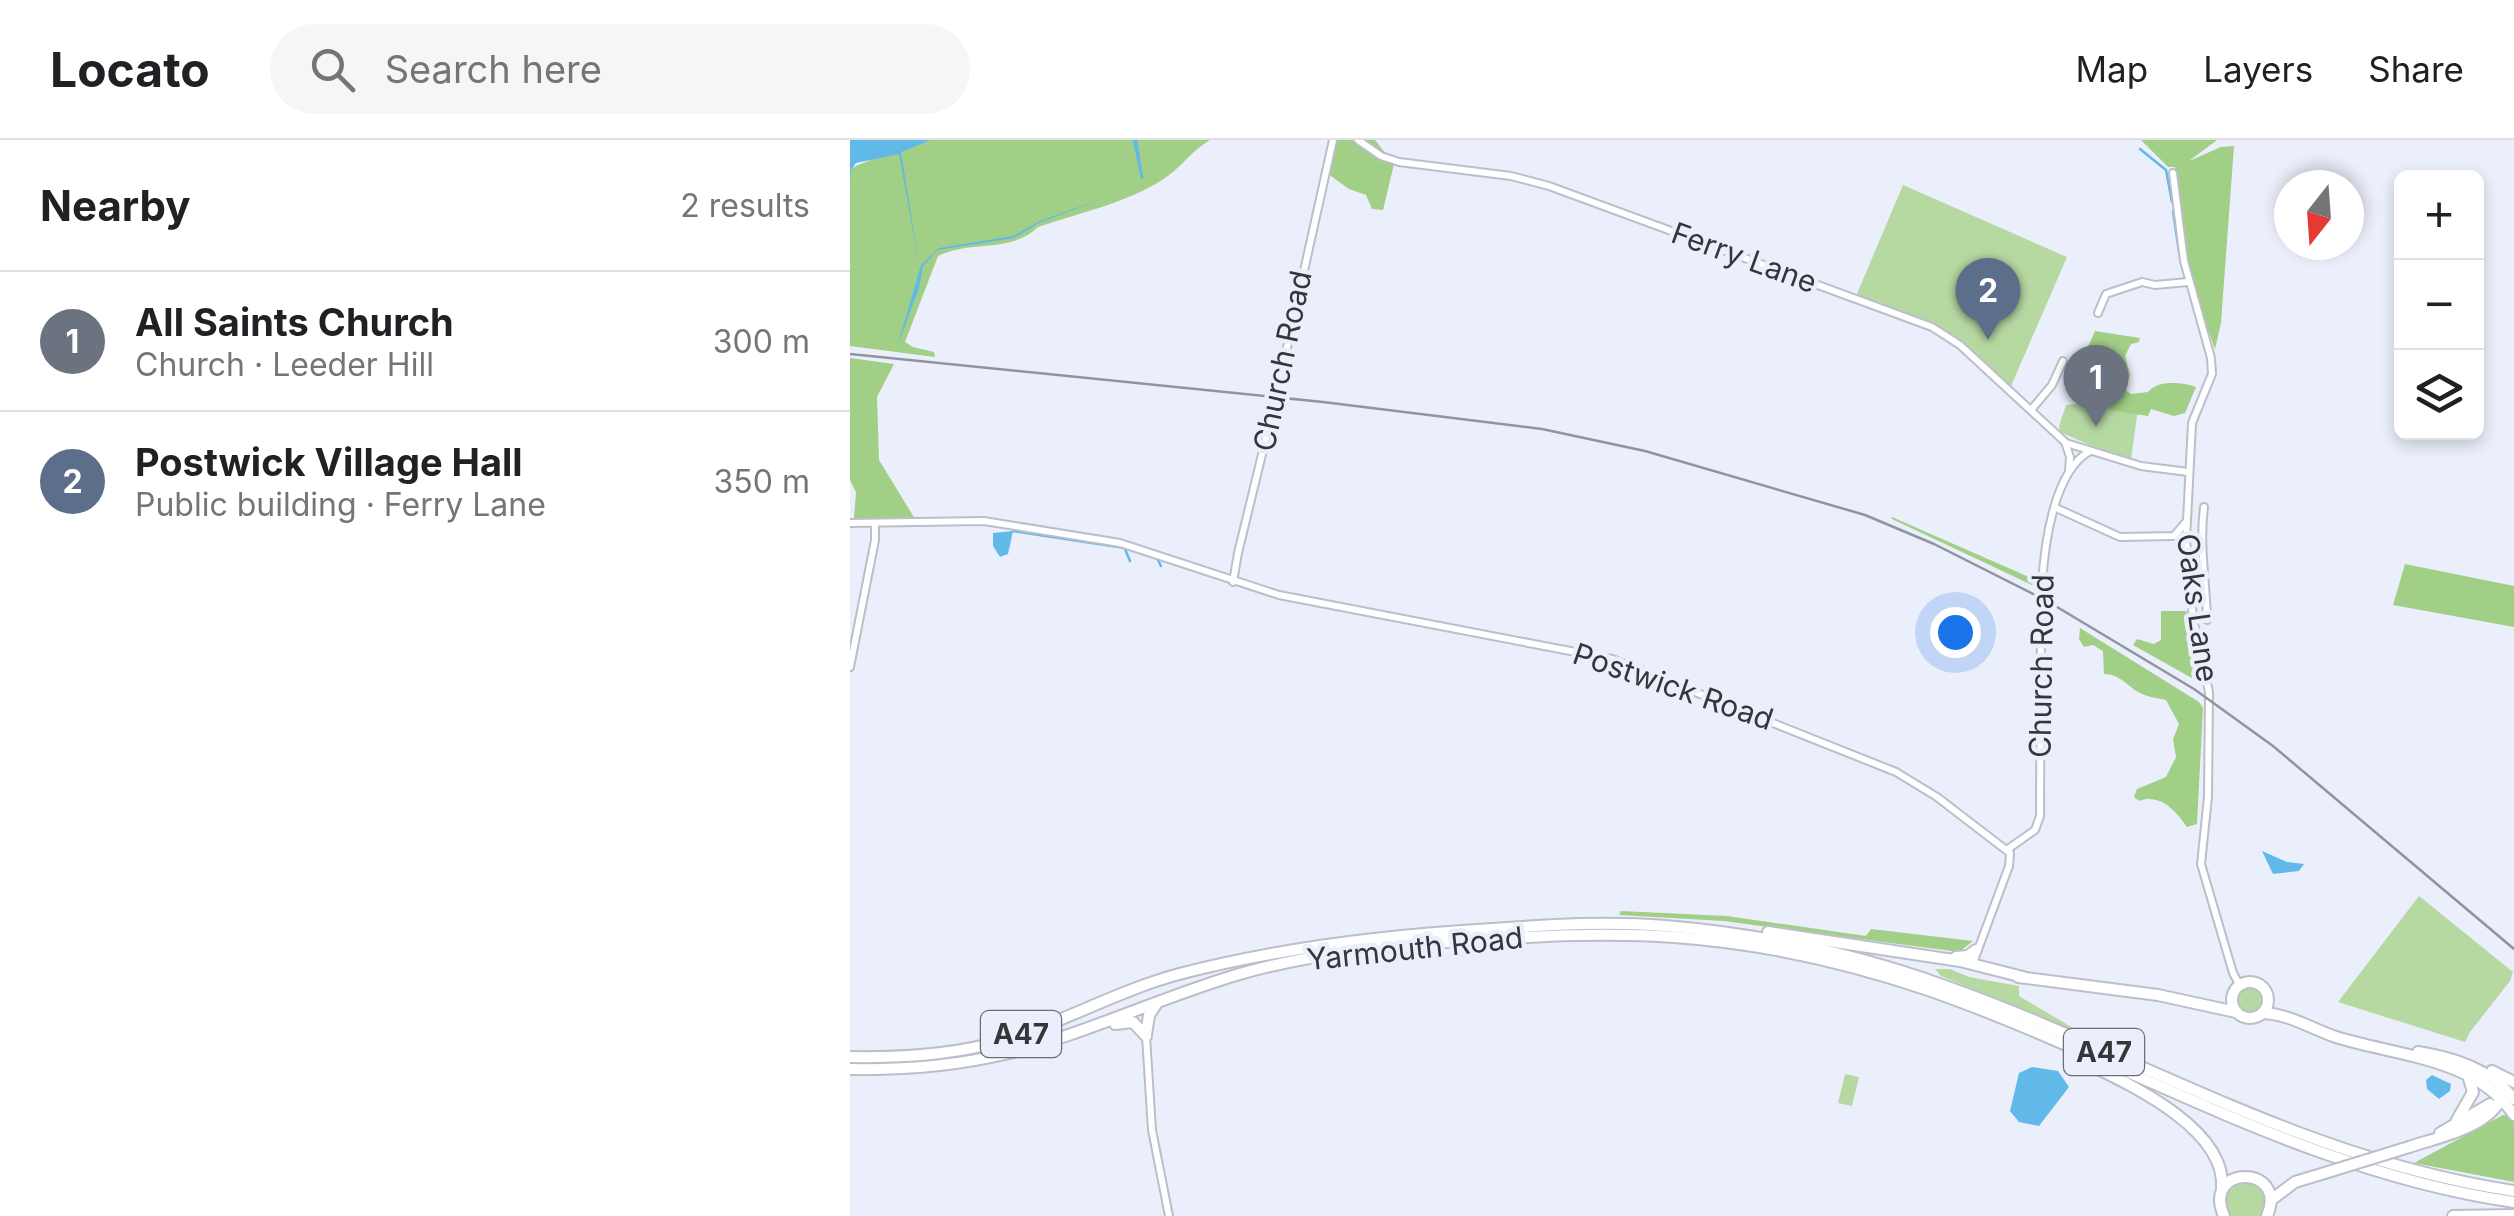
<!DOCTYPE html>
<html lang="en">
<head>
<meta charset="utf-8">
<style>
	body { margin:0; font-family:Inter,sans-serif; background:#f6f6f6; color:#202124 }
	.controls { position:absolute; right:30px; top:30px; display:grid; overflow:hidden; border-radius:15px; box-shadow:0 5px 15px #0003 }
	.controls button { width:90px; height:90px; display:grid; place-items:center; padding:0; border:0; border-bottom:2px solid #e0e0e0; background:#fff; color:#202124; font:50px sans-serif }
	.compass { position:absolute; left:1424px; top:30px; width:90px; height:90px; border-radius:50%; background:#fff; box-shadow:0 5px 15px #0003; rotate:197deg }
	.you { position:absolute; left:1105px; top:492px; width:35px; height:35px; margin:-25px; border:8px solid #fff; border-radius:50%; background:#1a73e8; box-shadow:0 0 0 15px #1a73e833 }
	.badge { display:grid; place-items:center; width:65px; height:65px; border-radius:50%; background:#d93025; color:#fff; font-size:32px; font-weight:700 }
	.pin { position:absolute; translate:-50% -82px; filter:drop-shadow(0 2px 5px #0008) }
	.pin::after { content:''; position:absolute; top:52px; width:35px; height:30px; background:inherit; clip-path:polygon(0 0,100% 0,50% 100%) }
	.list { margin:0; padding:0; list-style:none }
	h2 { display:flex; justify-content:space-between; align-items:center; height:130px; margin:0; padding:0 40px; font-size:42px }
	h2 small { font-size:32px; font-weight:400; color:#757577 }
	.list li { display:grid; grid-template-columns:65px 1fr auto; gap:30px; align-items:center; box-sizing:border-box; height:140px; padding:0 40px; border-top:2px solid #e0e0e0 }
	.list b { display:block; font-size:38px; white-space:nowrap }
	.list p { margin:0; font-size:32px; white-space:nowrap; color:#757577 }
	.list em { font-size:32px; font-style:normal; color:#757577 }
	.icon { flex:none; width:55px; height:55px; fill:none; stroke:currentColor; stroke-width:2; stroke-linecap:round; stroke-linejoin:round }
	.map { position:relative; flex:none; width:1664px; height:1076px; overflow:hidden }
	header { display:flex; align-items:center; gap:60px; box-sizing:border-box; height:140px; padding:0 50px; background:#fff; border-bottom:2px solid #e0e0e0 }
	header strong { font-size:48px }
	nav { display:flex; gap:55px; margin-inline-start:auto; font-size:35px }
	.search { width:700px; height:90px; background:#f6f6f6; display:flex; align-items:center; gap:25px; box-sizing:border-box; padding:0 35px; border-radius:55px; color:#757577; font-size:38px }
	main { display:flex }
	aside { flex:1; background:#fff }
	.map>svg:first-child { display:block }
</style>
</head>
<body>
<header>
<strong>Locato</strong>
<div class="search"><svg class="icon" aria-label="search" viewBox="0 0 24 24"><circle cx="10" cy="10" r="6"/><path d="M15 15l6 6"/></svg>Search here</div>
<nav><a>Map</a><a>Layers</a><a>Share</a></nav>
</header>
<main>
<aside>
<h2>Nearby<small>2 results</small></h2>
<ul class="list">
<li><span class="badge" style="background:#6b7280">1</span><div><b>All Saints Church</b><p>Church · Leeder Hill</p></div><em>300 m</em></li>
<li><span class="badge" style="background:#5c6f8a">2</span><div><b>Postwick Village Hall</b><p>Public building · Ferry Lane</p></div><em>350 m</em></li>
</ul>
</aside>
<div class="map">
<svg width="1664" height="1076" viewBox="0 0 1664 1076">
	<rect width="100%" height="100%" fill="#ebeffb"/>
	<g fill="#b6d9a2">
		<polygon points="1053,45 1217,117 1161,246 1088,187 1006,156"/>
		<polygon points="1248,224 1262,227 1255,254 1242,251"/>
		<polygon points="1235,254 1288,269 1281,319 1253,311 1210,292 1209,286 1216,265 1232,263"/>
		<polygon points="1569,756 1663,832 1660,841 1620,892 1615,902 1488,862"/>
		<polygon points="1085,829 1100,829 1119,837 1169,846 1169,856 1223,888 1225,892 1091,836"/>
		<circle cx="1400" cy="858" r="14"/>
		<polygon points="995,934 1009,937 1002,966 988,963"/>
		<path d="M1390,1041L1403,1042L1413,1051L1415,1070L1411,1076H1379C1369,1060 1376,1050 1390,1041Z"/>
	</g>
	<g fill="#a1cf86">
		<path d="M81,0H360C341,11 330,29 312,40C276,63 229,73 188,87C160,114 123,99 88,116L55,202L63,207L84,212L85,217L0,206V30C7,22 64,7 81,0Z"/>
		<polygon points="482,0 525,0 544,24 533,70 522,69 516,55 499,49 474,31"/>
		<polygon points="1291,0 1367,0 1339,21 1371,7 1384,6 1371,183 1365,209 1341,145 1325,27 1318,27"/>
		<path d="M1245,191L1290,198L1289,202L1281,204L1275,216L1280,235L1275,250L1281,254L1298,252C1308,240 1331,242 1346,247L1335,273L1324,276L1301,269L1298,276L1260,270L1258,265L1267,254L1263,236L1271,229L1269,222C1255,220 1247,209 1237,209Z"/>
		<polygon points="0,218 44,224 27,257 29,320 65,379 4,378 6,352 0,340"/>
		<polygon points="1042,377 1188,441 1188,448 1042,379"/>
		<polygon points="1555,424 1664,446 1664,487 1543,465"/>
		<polygon points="1311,471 1336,471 1338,474 1350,526 1347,541 1283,505 1287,499 1304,504 1311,500"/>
		<path d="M1230,488L1349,562L1353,568L1347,684L1337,687C1326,671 1310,653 1289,661L1284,657L1287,649L1316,637L1326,617L1323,599L1329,584L1316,560C1308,558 1297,557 1290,553C1277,546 1270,534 1254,534L1253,511L1243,505L1234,507L1229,499Z"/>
		<polygon points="771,771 877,776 1016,796 1021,789 1123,801 1109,812 874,781 769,775"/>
		<polygon points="1653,975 1661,976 1664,982 1664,1042 1564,1023"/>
	</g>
	<g fill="#61b9e9">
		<polygon points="0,0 81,0 51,12 69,124 49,14 6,23 1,30 0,45"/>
		<polygon points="254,58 189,83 164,98 88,110 73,126 69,148 47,207 71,125 89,108 163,96 190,81"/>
		<polygon points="163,391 158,414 150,417 143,406 143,393"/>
		<polygon points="1412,711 1437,722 1454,724 1449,731 1423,734"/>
		<polygon points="1182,927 1208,931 1219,947 1189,986 1169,982 1160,971 1169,933"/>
		<polygon points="1582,935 1601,944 1600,951 1589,959 1577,949 1576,940"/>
	</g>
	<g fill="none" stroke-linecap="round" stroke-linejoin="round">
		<g stroke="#61b9e9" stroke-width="2.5">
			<polyline points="284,0 292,38 286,0"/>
			<polyline points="1290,9 1316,30 1322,62"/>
			<polyline points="1323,71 1329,112"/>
			<polyline points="163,391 275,408"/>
			<polyline points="275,409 280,421"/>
			<polyline points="307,418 311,426"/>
		</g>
		<defs>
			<g id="minor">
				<polyline points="508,0 531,16 549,22 661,36 699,46 1082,187 1110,205 1215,302 1220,317 1219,331"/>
				<polyline points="1323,33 1334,121 1361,218 1362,234 1342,283 1336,400 1343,479 1359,552 1358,657 1351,724 1383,833 1389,844"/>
				<polyline points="1248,173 1256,154 1292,142 1305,145 1338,142"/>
				<polyline points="428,248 483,0"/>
				<polyline points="1181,270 1202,245 1213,221"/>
				<polyline points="1216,303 1291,326 1338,332"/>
				<path d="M1354,367C1349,406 1356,441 1357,480"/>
				<polyline points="1206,368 1270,397 1324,396 1335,383"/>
				<polyline points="0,383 134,381 270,403 429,455 762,519 1046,632 1087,657 1160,713 1159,726 1123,823"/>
				<polyline points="383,442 388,413 424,265"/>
				<path d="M1192,446C1194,408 1203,331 1240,311"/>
				<polyline points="0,527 25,400 25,385"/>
				<polyline points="1158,709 1185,690 1190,676 1191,469"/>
				<polyline points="296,896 302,990 319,1076"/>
			</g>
			<g id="highway">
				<polyline points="918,792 1110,821 1173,837"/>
				<polyline points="1106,817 1118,816 1126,810"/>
				<polyline points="1168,837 1308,855 1386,872"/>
				<circle cx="1400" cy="860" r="18"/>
				<path d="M1413,873C1439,874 1462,889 1486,897C1547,916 1626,918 1664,975"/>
				<polyline points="265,884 283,882 296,896"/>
				<polyline points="296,895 299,875 307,863"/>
				<path d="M1568,912C1605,918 1640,929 1664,959"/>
				<path d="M0,917C52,918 105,915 155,900C216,881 271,849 333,833C434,807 538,795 642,789C700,785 757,781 815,786C911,794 1004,813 1095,846C1289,915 1455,1020 1664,1051"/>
				<path d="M1236,923C1281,945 1377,989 1372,1049"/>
				<path d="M0,929C52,930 104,926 155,914C236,894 313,856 393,833C469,812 547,805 625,800C691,796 758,792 824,797C911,803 996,822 1078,850C1276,919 1453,1032 1664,1062"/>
				<polyline points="1642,931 1664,942"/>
				<polyline points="1607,980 1623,952 1618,935"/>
				<polyline points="1590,993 1640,964"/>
				<path d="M1559,1007C1589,997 1638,988 1652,957"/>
				<polyline points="1421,1060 1445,1042 1478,1032"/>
				<path d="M1374,1076C1351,1024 1439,1024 1417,1076"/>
				<polyline points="1603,1076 1664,1075"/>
			</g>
		</defs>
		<use href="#minor" stroke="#bbbfca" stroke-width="10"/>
		<use href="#highway" stroke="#bbbfca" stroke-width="14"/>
		<use href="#minor" stroke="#fff" stroke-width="6"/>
		<use href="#highway" stroke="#fff" stroke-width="10"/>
		<polyline stroke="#91949c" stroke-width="2.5" points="0,214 473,262 692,289 795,311 1015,375 1084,404 1197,461 1344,549 1423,606 1664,809"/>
		<defs>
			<g id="minor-bridge">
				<polyline points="424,265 428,248"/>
				<polyline points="1191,469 1192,446"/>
			</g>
			<polyline id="highway-bridge" points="1478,1032 1559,1007"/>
		</defs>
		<use href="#minor-bridge" stroke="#bbbfca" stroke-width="10" stroke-linecap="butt"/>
		<use href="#highway-bridge" stroke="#bbbfca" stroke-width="14" stroke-linecap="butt"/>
		<use href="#minor-bridge" stroke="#fff" stroke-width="6"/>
		<use href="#highway-bridge" stroke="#fff" stroke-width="10"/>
	</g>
	<g text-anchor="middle" stroke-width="9" stroke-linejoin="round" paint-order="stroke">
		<g fill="#ebeffb" stroke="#6b6e74" stroke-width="2.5">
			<rect x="131" y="871" width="80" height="46" rx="8"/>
			<rect x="1214" y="889" width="80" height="46" rx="8"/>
		</g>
		<g font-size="28" font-weight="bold" fill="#34363a">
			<text x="171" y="904">A47</text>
			<text x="1254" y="922">A47</text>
		</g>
		<g font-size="30" fill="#34363a" stroke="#ebeffb">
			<text transform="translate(894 118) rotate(20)" y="10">Ferry Lane</text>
			<text transform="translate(433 221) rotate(-78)" y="10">Church Road</text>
			<text transform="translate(1347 468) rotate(82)" y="10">Oaks Lane</text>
			<text transform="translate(1192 526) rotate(-89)" y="10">Church Road</text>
			<text transform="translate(823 547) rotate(19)" y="10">Postwick Road</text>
			<text transform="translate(565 809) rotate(-6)" y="10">Yarmouth Road</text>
		</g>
	</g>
</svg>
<div class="controls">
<button>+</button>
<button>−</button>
<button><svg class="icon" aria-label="layers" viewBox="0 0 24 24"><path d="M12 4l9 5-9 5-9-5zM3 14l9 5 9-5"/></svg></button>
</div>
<svg class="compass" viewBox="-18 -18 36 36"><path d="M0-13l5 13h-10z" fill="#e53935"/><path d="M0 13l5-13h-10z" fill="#757577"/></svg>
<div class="you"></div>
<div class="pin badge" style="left:1246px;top:287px;background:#6b7280">1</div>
<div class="pin badge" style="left:1138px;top:200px;background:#5c6f8a">2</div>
</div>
</main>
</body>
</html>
